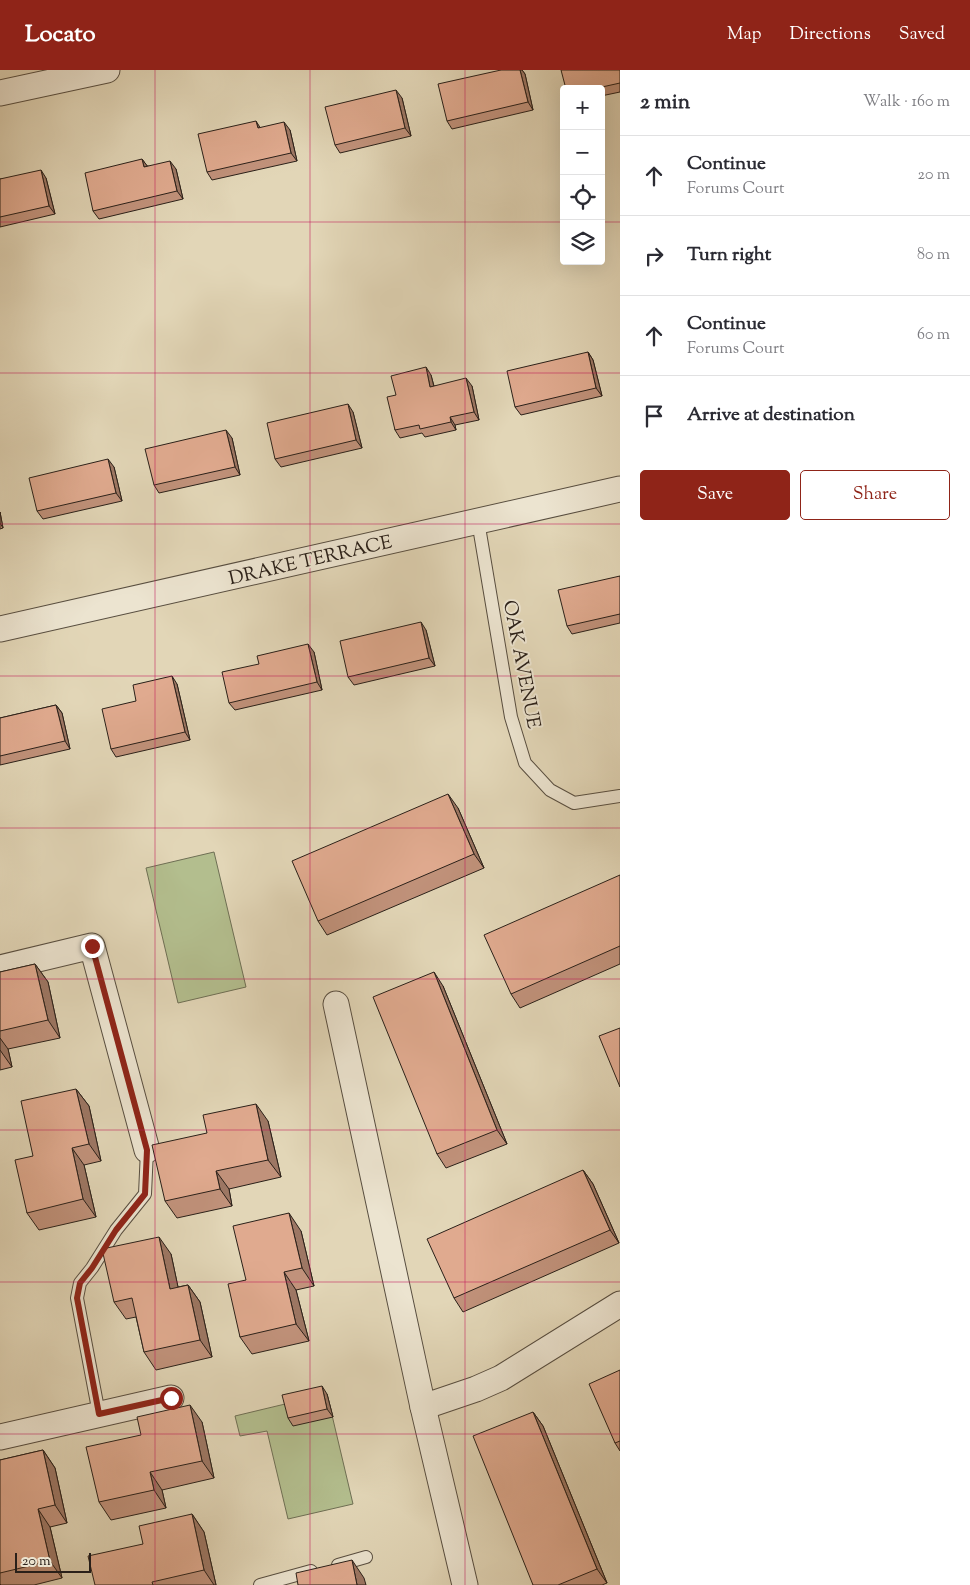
<!DOCTYPE html>
<html lang="en">
<head>
<meta charset="utf-8">
<style>
	body { margin:0; font-family:"Sorts Mill Goudy",serif; background:#f2f2f3; color:#2b2b33 }
	.controls { position:absolute; right:15px; top:15px; display:grid; overflow:hidden; border-radius:5px; box-shadow:0 5px 20px #0002 }
	.controls button { width:45px; height:45px; display:grid; place-items:center; padding:0; border:0; border-bottom:1px solid #e1e1e2; background:#fff; color:#2b2b33; font:25px sans-serif }
	.scale { position:absolute; left:15px; bottom:12px; width:76px; box-sizing:border-box; padding-left:5px; border:2px solid #2a2019; border-top:0; font-size:14px; line-height:18px; white-space:nowrap; color:#2a2019; -webkit-text-stroke:4px #ece4d0; paint-order:stroke }
	.stop { position:absolute; width:15px; height:15px; margin:-11px; border:4px solid #8f2418; border-radius:50%; background:#fff }
	.stop.end { background:#8f2418; border-color:#fff; box-shadow:0 1px 5px #0008 }
	.list { margin:0; padding:0; list-style:none }
	h2 { display:flex; justify-content:space-between; align-items:center; height:65px; margin:0; padding:0 20px; font-size:21px }
	h2 small { font-size:16px; font-weight:400; color:#7c7c81 }
	.list li { display:grid; grid-template-columns:32px 1fr auto; gap:15px; align-items:center; box-sizing:border-box; height:80px; padding:0 20px; border-top:1px solid #e1e1e2 }
	.list b { display:block; font-size:19px; white-space:nowrap }
	.list p { margin:0; font-size:16px; white-space:nowrap; color:#7c7c81 }
	.list em { font-size:16px; font-style:normal; color:#7c7c81 }
	.actions { display:flex; gap:10px; padding:15px 20px }
	.actions a { flex:1; padding:11px 0; border:1px solid #8f2418; border-radius:5px; text-align:center; font-size:18px; color:#8f2418 }
	.actions .main { background:#8f2418; color:#fff }
	.icon { flex:none; width:28px; height:28px; fill:none; stroke:currentColor; stroke-width:2; stroke-linecap:round; stroke-linejoin:round }
	.map { position:relative; flex:none; width:620px; height:1515px; overflow:hidden }
	header { display:flex; align-items:center; gap:30px; box-sizing:border-box; height:70px; padding:0 25px; background:#8f2418; color:#fff }
	header strong { font-size:24px }
	nav { display:flex; gap:28px; margin-inline-start:auto; font-size:18px }
	main { display:flex }
	aside { flex:1; background:#fff }
	.map>svg:first-child { display:block }
</style>
</head>
<body>
<header>
<strong>Locato</strong>
<nav><a>Map</a><a>Directions</a><a>Saved</a></nav>
</header>
<main>
<div class="map">
<svg width="620" height="1515" viewBox="0 0 620 1515">
	<rect width="100%" height="100%" fill="#e2d6b7"/>
	<filter id="stains"><feTurbulence type="fractalNoise" baseFrequency=".004" numOctaves="4"/><feColorMatrix values="0 0 0 0 .2 0 0 0 0 .09 0 0 0 0 .02 0 0 0 .5 -.17"/></filter>
	<radialGradient id="worn" r=".72"><stop offset=".6" stop-color="#630" stop-opacity="0"/><stop offset="1" stop-color="#630" stop-opacity=".3"/></radialGradient>
	<g fill="#b3be8e" stroke="#6e6f54">
		<polygon points="214,782 246,917 178,933 146,798"/>
		<polygon points="327,1324 353,1434 288,1449 267,1361 240,1366 235,1346"/>
	</g>
	<g fill="none" stroke-linecap="round" stroke-linejoin="round">
		<defs>
			<g id="service">
				<polyline points="478,451 511,647 525,693 550,720 574,733 620,726"/>
				<polyline points="99,1344 77,1228 80,1213 92,1198 116,1160 145,1124 147,1080"/>
				<polyline points="338,1495 366,1487"/>
				<polyline points="260,1515 311,1501"/>
			</g>
			<g id="minor">
				<polyline points="0,23 107,0"/>
				<polyline points="0,559 620,419"/>
				<polyline points="0,898 92,876 147,1080"/>
				<polyline points="336,934 423,1337 465,1515"/>
				<polyline points="423,1337 476,1319 501,1308 620,1234"/>
				<polyline points="0,1367 171,1328"/>
			</g>
		</defs>
		<use href="#service" stroke="#584e40" stroke-width="14"/>
		<use href="#minor" stroke="#584e40" stroke-width="27"/>
		<use href="#service" stroke="#ece4d0" stroke-width="12"/>
		<use href="#minor" stroke="#ece4d0" stroke-width="25"/>
	</g>
	<g fill="#c1927b" stroke="#2a2019">
		<polygon points="501,0 522,0 525,4 533,40 452,59 447,51"/>
		<polygon points="620,0 620,22 601,26 601,19 566,19"/>
		<polygon points="402,28 411,66 340,83 335,75"/>
		<polygon points="261,58 290,60 297,91 212,110 207,102"/>
		<polygon points="142,89 147,96 176,99 183,129 99,149 93,141"/>
		<polygon points="46,108 55,144 0,157 0,109"/>
		<polygon points="588,282 593,290 602,326 521,345 515,337"/>
		<polygon points="431,305 434,316 472,316 479,350 455,355 456,360 425,367 422,363 400,368 395,360 396,325"/>
		<polygon points="353,342 362,378 281,397 275,389"/>
		<polygon points="232,368 240,405 159,423 154,415"/>
		<polygon points="114,397 122,431 43,449 37,441"/>
		<polygon points="0,442 3,458 0,459"/>
		<polygon points="620,506 620,553 572,564 567,556"/>
		<polygon points="426,560 435,596 354,615 348,607"/>
		<polygon points="314,582 322,620 235,640 229,633"/>
		<polygon points="177,614 190,670 116,687 111,679 136,631"/>
		<polygon points="56,635 62,643 70,679 0,695 0,648"/>
		<polygon points="458,738 484,798 327,865 318,851"/>
		<polygon points="620,805 620,894 520,938 511,924"/>
		<polygon points="35,894 48,912 60,968 8,979 12,997 0,1000 0,902"/>
		<polygon points="443,916 507,1074 446,1098 437,1084"/>
		<polygon points="76,1019 89,1036 101,1091 84,1095 96,1147 39,1160 27,1143 33,1086"/>
		<polygon points="268,1051 281,1107 229,1119 232,1136 177,1148 165,1131"/>
		<polygon points="583,1100 593,1114 619,1173 463,1242 454,1228"/>
		<polygon points="301,1161 314,1216 296,1220 309,1271 252,1284 240,1267 246,1210"/>
		<polygon points="171,1184 178,1217 188,1215 200,1232 212,1287 156,1300 144,1282 136,1247 126,1249 114,1232"/>
		<polygon points="620,1300 620,1381 615,1373"/>
		<polygon points="327,1324 333,1347 293,1356 288,1348"/>
		<polygon points="533,1342 543,1356 607,1513 602,1515 533,1515"/>
		<polygon points="202,1352 214,1408 162,1420 166,1438 111,1450 99,1432"/>
		<polygon points="43,1380 55,1398 67,1453 50,1457 62,1508 34,1515 1,1515 0,1514 0,1390"/>
		<polygon points="192,1444 204,1462 216,1515 95,1515 143,1474"/>
	</g>
	<g fill="#9d7764" stroke="#2a2019">
		<polygon points="520,0 522,0 525,4 533,40 528,32"/>
		<polygon points="396,20 402,28 411,66 405,58"/>
		<polygon points="256,51 261,59 258,58"/>
		<polygon points="284,52 290,60 297,91 291,83"/>
		<polygon points="142,89 148,97 144,97"/>
		<polygon points="170,91 176,99 183,129 177,121"/>
		<polygon points="41,100 46,108 55,144 49,136"/>
		<polygon points="588,282 593,290 602,326 596,318"/>
		<polygon points="426,297 431,305 436,325 430,317"/>
		<polygon points="466,308 472,316 479,350 474,342"/>
		<polygon points="348,334 353,342 362,378 356,370"/>
		<polygon points="450,347 455,355 456,360 451,352"/>
		<polygon points="226,360 232,368 240,405 235,397"/>
		<polygon points="108,389 114,397 122,431 116,423"/>
		<polygon points="0,442 3,458 0,453"/>
		<polygon points="421,552 426,560 435,596 429,588"/>
		<polygon points="308,574 314,582 322,620 317,612"/>
		<polygon points="172,606 177,614 190,670 185,662"/>
		<polygon points="56,635 62,643 70,679 65,671"/>
		<polygon points="448,724 458,738 484,798 474,784"/>
		<polygon points="35,894 48,912 60,968 48,950"/>
		<polygon points="434,902 443,916 507,1074 497,1060"/>
		<polygon points="0,968 8,979 12,997 0,980"/>
		<polygon points="76,1019 89,1036 101,1091 89,1074"/>
		<polygon points="256,1034 268,1051 281,1107 268,1090"/>
		<polygon points="72,1078 84,1095 96,1147 83,1129"/>
		<polygon points="583,1100 593,1114 619,1173 610,1160"/>
		<polygon points="216,1101 229,1119 232,1136 220,1119"/>
		<polygon points="289,1143 301,1161 314,1216 302,1198"/>
		<polygon points="159,1167 171,1184 182,1236 170,1219"/>
		<polygon points="284,1202 296,1220 309,1271 296,1254"/>
		<polygon points="188,1215 200,1232 212,1287 200,1270"/>
		<polygon points="322,1316 327,1324 333,1347 327,1339"/>
		<polygon points="190,1335 202,1352 214,1408 202,1391"/>
		<polygon points="533,1342 543,1356 607,1513 597,1499"/>
		<polygon points="43,1380 55,1398 67,1453 55,1435"/>
		<polygon points="150,1402 162,1420 166,1438 154,1420"/>
		<polygon points="38,1439 50,1457 62,1508 50,1491"/>
		<polygon points="192,1444 204,1462 216,1515 214,1515 204,1500"/>
		<polygon points="352,1490 364,1508 366,1515 357,1515"/>
	</g>
	<g fill="#e0aa8f" stroke="#2a2019">
		<polygon points="501,0 520,0 528,32 447,51 438,14"/>
		<polygon points="561,0 620,0 620,13 593,19 566,19"/>
		<polygon points="396,20 405,58 335,75 325,37"/>
		<polygon points="256,51 258,58 284,52 291,83 207,102 198,64"/>
		<polygon points="142,89 144,97 170,91 177,121 93,141 85,103"/>
		<polygon points="41,100 49,136 0,147 0,109"/>
		<polygon points="588,282 596,318 515,337 507,301"/>
		<polygon points="426,297 430,317 466,308 474,342 450,347 451,352 420,359 419,355 395,360 387,327 396,325 391,306"/>
		<polygon points="348,334 356,370 275,389 267,353"/>
		<polygon points="226,360 235,397 154,415 145,379"/>
		<polygon points="108,389 116,423 37,441 29,408"/>
		<polygon points="620,506 620,544 567,556 558,520"/>
		<polygon points="421,552 429,588 348,607 340,571"/>
		<polygon points="308,574 317,612 229,633 222,602 259,594 257,586"/>
		<polygon points="172,606 185,662 111,679 102,639 136,631 133,615"/>
		<polygon points="56,635 65,671 0,686 0,648"/>
		<polygon points="448,724 474,784 318,851 292,791"/>
		<polygon points="620,805 620,876 511,924 484,865"/>
		<polygon points="35,894 48,950 0,961 0,902"/>
		<polygon points="434,902 497,1060 437,1084 373,927"/>
		<polygon points="620,958 620,1017 599,966"/>
		<polygon points="76,1019 89,1074 72,1078 83,1129 27,1143 15,1090 33,1086 21,1031"/>
		<polygon points="256,1034 268,1090 216,1101 220,1119 165,1131 152,1075 207,1063 203,1045"/>
		<polygon points="583,1100 610,1160 454,1228 427,1169"/>
		<polygon points="289,1143 302,1198 284,1202 296,1254 240,1267 228,1214 246,1210 233,1156"/>
		<polygon points="159,1167 170,1219 188,1215 200,1270 144,1282 132,1228 114,1232 102,1179"/>
		<polygon points="620,1300 620,1371 615,1373 589,1314"/>
		<polygon points="322,1316 327,1339 288,1348 282,1325"/>
		<polygon points="190,1335 202,1391 150,1402 154,1420 99,1432 86,1377 141,1365 137,1347"/>
		<polygon points="533,1342 597,1499 558,1515 533,1515 473,1366"/>
		<polygon points="43,1380 55,1435 38,1439 50,1491 0,1503 0,1390"/>
		<polygon points="192,1444 204,1500 152,1512 153,1515 95,1515 88,1486 143,1474 139,1456"/>
		<polygon points="352,1490 357,1515 298,1515 296,1503"/>
	</g>
	<g fill="none" stroke-linecap="round" stroke-linejoin="round">
		<polyline stroke="#8f2418" stroke-width="6" points="92,876 147,1080 145,1124 116,1160 92,1198 80,1213 77,1228 99,1344 171,1328"/>
	</g>
	<path fill="none" stroke="#c2185b" stroke-width="1" stroke-opacity="0.55" d="M155,0V1515M310,0V1515M465,0V1515M0,152H564M601,152H620M0,303H620M0,454H620M0,606H620M0,758H620M0,909H620M0,1060H620M0,1212H620M0,1364H620"/>
	<g text-anchor="middle" stroke-width="4" stroke-linejoin="round" paint-order="stroke">
		<g font-size="19" fill="#2a2019" stroke="#ece4d0">
			<text transform="translate(310 489) rotate(-13)" y="7">DRAKE TERRACE</text>
			<text transform="translate(523 594) rotate(79)" y="7">OAK AVENUE</text>
		</g>
	</g>
	<rect width="100%" height="100%" filter="url(#stains)"/>
	<rect width="100%" height="100%" fill="url(#worn)"/>
</svg>
<div class="controls">
<button>+</button>
<button>−</button>
<button><svg class="icon" aria-label="locate" viewBox="0 0 24 24"><circle cx="12" cy="12" r="6"/><path d="M12 2v4M12 18v4M2 12h4M18 12h4"/></svg></button>
<button><svg class="icon" aria-label="layers" viewBox="0 0 24 24"><path d="M12 4l9 5-9 5-9-5zM3 14l9 5 9-5"/></svg></button>
</div>
<div class="scale">20 m</div>
<div class="stop" style="left:171px;top:1328px"></div>
<div class="stop end" style="left:92px;top:876px"></div>
</div>
<aside>
<h2>2 min<small>Walk · 160 m</small></h2>
<ul class="list">
<li><svg class="icon" aria-label="ahead" viewBox="0 0 24 24"><path d="M12 20V5M6 11l6-6 6 6"/></svg><div><b>Continue</b><p>Forums Court</p></div><em>20 m</em></li>
<li><svg class="icon" aria-label="right" viewBox="0 0 24 24"><path d="M7 20v-9h11M14 6l5 5-5 5"/></svg><div><b>Turn right</b></div><em>80 m</em></li>
<li><svg class="icon" aria-label="ahead" viewBox="0 0 24 24"><path d="M12 20V5M6 11l6-6 6 6"/></svg><div><b>Continue</b><p>Forums Court</p></div><em>60 m</em></li>
<li><svg class="icon" aria-label="arrive" viewBox="0 0 24 24"><path d="M6 21V4h12l-3 4 3 4H6"/></svg><div><b>Arrive at destination</b></div></li>
</ul>
<div class="actions"><a class="main">Save</a><a>Share</a></div>
</aside>
</main>
</body>
</html>
